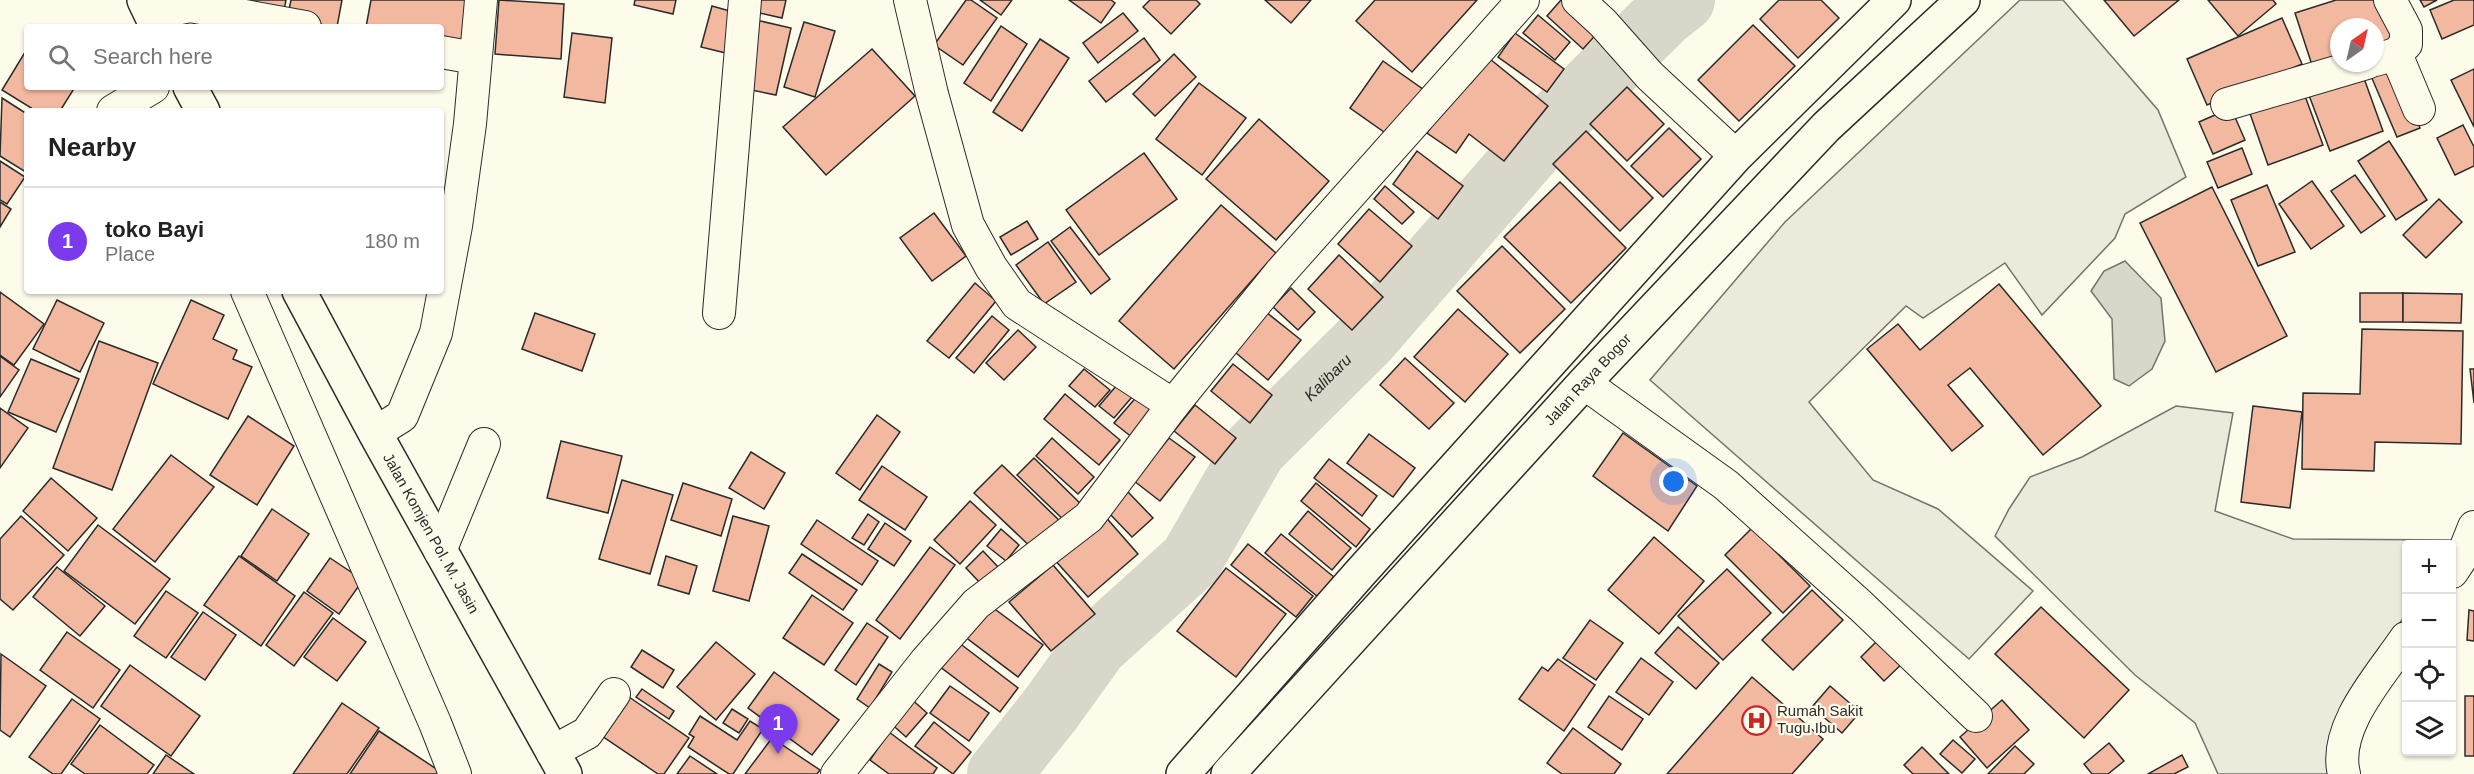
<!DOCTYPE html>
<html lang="en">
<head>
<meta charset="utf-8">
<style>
	body { margin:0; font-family:Helvetica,sans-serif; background:#f2f2f2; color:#222 }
	.controls { position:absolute; right:18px; bottom:18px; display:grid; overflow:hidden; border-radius:6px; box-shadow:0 2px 4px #0004 }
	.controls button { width:54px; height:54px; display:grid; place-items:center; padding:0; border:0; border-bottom:2px solid #e0e0e0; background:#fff; color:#222; font:30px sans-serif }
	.compass { position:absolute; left:2330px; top:18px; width:54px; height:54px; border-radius:50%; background:#fff; box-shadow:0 2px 4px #0004; rotate:34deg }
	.you { position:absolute; left:1674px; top:482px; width:21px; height:21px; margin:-15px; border:4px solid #fff; border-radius:50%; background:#1a73e8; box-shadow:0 0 0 9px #1a73e833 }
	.badge { display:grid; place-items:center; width:39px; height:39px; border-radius:50%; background:#7c3aed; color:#fff; font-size:20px; font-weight:700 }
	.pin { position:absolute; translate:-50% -50px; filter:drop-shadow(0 2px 3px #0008) }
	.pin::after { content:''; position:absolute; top:32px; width:21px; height:18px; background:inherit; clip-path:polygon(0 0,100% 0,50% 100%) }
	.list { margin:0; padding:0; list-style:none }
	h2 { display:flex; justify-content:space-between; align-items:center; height:78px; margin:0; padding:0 24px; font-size:26px }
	h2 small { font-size:20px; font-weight:400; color:#767676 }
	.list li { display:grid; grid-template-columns:39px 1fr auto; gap:18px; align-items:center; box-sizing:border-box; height:108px; padding:0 24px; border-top:2px solid #e0e0e0 }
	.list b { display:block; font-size:22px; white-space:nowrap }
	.list p { margin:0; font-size:20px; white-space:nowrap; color:#767676 }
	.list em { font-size:20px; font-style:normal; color:#767676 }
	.icon { flex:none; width:33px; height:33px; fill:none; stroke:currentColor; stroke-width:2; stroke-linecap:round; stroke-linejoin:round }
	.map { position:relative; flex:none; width:2474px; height:774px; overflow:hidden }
	.search { position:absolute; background:#fff; box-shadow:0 2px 4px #0004; left:24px; top:24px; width:420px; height:66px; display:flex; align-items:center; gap:15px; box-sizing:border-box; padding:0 21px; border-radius:6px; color:#767676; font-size:22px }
	.panel { position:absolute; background:#fff; box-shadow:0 2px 4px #0004; left:24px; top:108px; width:420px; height:186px; border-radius:6px }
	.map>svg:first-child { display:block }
</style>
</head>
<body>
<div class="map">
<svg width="2474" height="774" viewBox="0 0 2474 774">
	<rect width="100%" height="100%" fill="#fdfbea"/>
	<g fill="#ecebdb" stroke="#74746e" stroke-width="1.5">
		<polygon points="2020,0 2063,0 2158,110 2186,177 2125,214 2115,238 2042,315 2005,263 1923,318 1906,306 1809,402 1873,480 1938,509 2033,591 1969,659 1650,380 1785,222"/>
		<polygon points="2176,406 2233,413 2215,511 2293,539 2457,540 2452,544 2406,544 2406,614 2335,719 2340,771 2343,774 2218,774 2195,723 2135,675 1995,536 2009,509 2030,477 2082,457"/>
	</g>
	<polygon fill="#d8d7c9" stroke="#74746e" stroke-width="1.5" points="2125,261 2161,298 2165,341 2152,369 2129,386 2114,379 2112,319 2091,291 2104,271"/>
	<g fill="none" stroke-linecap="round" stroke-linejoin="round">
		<path stroke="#d8d7c9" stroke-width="64" id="s1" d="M999,774L1050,710L1096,646L1191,560L1255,449L1366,339L1555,122L1665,14L1683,0"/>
	</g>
	<g fill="#f2b8a0" stroke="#2b2b2b" stroke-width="1.5">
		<polygon points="251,0 286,0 283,16 250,10"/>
		<polygon points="291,0 342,0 337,27 287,19"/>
		<polygon points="371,0 470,0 461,49 441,46 441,27 366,27"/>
		<polygon points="499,0 564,4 561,59 495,54"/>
		<polygon points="635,0 676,0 673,14 634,5"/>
		<polygon points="757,0 786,0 782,18 755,12"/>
		<polygon points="966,0 971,0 997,18 963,65 934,45"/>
		<polygon points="980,0 1012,0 1001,15"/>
		<polygon points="1069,0 1111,0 1115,3 1101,23"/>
		<polygon points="1150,0 1196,0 1200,4 1171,34 1143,7"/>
		<polygon points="1265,0 1311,0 1291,23"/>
		<polygon points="1375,0 1477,0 1412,72 1356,21"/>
		<polygon points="1561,0 1575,0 1602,28 1583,49 1547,16"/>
		<polygon points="1779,0 1821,0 1839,18 1798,58 1760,19"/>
		<polygon points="2104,0 2179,0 2134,36"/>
		<polygon points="2208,0 2273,0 2276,4 2238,36"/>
		<polygon points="2336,0 2385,0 2397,38 2375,45 2375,27 2339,27 2339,57 2312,65 2295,13"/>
		<polygon points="2420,0 2437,0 2424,7"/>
		<polygon points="2454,0 2474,0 2474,25 2442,39 2430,10"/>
		<polygon points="712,6 744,15 734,55 701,47"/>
		<polygon points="1123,13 1138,31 1098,63 1083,43"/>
		<polygon points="1538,15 1570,42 1555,60 1523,33"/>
		<polygon points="2282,18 2302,64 2207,105 2187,59"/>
		<polygon points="756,20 791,28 776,95 741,88"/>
		<polygon points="804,22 835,31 815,97 784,87"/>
		<polygon points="1753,25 1795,66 1739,121 1698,80"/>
		<polygon points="1001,26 1027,44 991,101 964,83"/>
		<polygon points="572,33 612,38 605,103 564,97"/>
		<polygon points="1515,33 1564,69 1547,92 1498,57"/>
		<polygon points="1144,38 1160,60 1106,102 1089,81"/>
		<polygon points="1040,39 1069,58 1022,131 993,112"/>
		<polygon points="27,49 27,87 75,87 60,111 36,111 2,90"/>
		<polygon points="872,49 915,96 826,175 783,127"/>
		<polygon points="1174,54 1196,77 1155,116 1133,94"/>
		<polygon points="1490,59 1548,106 1504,161 1469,134 1456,153 1427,133 1464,79 1471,83"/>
		<polygon points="1383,61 1427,92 1394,139 1350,108"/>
		<polygon points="2395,66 2420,128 2397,137 2371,76"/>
		<polygon points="2474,69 2474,127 2451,80"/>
		<polygon points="2361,70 2383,131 2330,151 2307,90"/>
		<polygon points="1199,83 1246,118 1202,175 1156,139"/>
		<polygon points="2301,85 2323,145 2268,165 2247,105"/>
		<polygon points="1627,87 1664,124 1627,161 1590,124"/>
		<polygon points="2,98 27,114 27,165 24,171 0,156"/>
		<polygon points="2231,108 2245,140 2213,154 2199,122"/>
		<polygon points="1259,119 1329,181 1276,240 1206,179"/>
		<polygon points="2463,125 2474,147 2474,166 2455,175 2437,138"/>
		<polygon points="1669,128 1701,159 1663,197 1631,166"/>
		<polygon points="1586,131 1653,198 1620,231 1553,164"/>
		<polygon points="2389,141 2427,200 2396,220 2358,161"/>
		<polygon points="2242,148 2252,174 2218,188 2207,162"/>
		<polygon points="1417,151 1463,186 1438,219 1393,184"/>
		<polygon points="1144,153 1177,199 1099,255 1066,210"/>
		<polygon points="0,161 25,177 7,204 0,200"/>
		<polygon points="2355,175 2385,216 2361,233 2331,191"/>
		<polygon points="2312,181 2344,226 2311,249 2279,204"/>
		<polygon points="1560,182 1626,248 1571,303 1504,237"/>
		<polygon points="2267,185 2295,252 2258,266 2231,200"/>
		<polygon points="1385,186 1414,212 1402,224 1374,199"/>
		<polygon points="2212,187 2287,336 2216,372 2140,223"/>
		<polygon points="2439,199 2462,222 2426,258 2403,235"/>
		<polygon points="0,202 11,209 0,227"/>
		<polygon points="1221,205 1276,253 1174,369 1119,321"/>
		<polygon points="1369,209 1412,246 1380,282 1338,244"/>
		<polygon points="934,213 966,256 932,281 900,238"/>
		<polygon points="1027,221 1038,239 1011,255 1000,237"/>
		<polygon points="1070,227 1110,279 1091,294 1051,241"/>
		<polygon points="1048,242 1076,282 1044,304 1016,265"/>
		<polygon points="1502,246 1565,309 1520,353 1457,291"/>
		<polygon points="1339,255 1383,297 1352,330 1308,289"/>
		<polygon points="975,283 996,301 949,358 927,341"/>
		<polygon points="1999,284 2101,406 2043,455 1970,368 1948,385 1983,426 1952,451 1867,349 1898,324 1920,350"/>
		<polygon points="1291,288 1315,312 1298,330 1273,307"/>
		<polygon points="0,292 44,324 14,365 0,355"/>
		<rect x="2360" y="293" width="43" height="29"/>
		<polygon points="2403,293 2462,294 2461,323 2403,322"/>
		<polygon points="57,300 104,323 80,372 33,349"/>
		<polygon points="191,300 224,315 213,339 237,350 233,359 252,367 228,419 153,384"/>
		<polygon points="1261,308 1301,340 1268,380 1229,347"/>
		<polygon points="1458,309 1508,354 1465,402 1414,357"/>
		<polygon points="535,313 595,334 582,371 522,349"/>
		<polygon points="992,316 1009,330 974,373 956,358"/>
		<polygon points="2362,329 2463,331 2461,444 2375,442 2374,471 2302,469 2303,393 2360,394"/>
		<polygon points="1018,330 1036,347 1004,380 986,363"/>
		<polygon points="99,341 158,363 112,490 53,468"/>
		<polygon points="0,356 19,370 0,397"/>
		<polygon points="1405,358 1454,403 1429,429 1380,385"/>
		<polygon points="31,359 79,379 56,432 8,412"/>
		<polygon points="1233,364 1272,395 1250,423 1211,391"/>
		<polygon points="1084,369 1110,390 1095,407 1069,386"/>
		<polygon points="2470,369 2474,369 2474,403"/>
		<polygon points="1123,378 1138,390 1114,418 1099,406"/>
		<polygon points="1065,394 1120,440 1099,465 1044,419"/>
		<polygon points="1139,394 1158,408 1133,438 1114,423"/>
		<polygon points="1195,405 1236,438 1215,464 1174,431"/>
		<polygon points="2253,406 2302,412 2290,508 2241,502"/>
		<polygon points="0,408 28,428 0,468"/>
		<polygon points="877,415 900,432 860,490 836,473"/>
		<polygon points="248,416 294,446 257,505 210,475"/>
		<polygon points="1623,433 1697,486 1668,531 1593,476"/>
		<polygon points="1369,434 1415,468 1393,497 1347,463"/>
		<polygon points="1052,438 1094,477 1078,494 1036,456"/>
		<polygon points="1169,438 1195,457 1160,501 1134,481"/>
		<polygon points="561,441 622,456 608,513 547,498"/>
		<polygon points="751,452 785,473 764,509 729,488"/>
		<polygon points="171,455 214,487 155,562 113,529"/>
		<polygon points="1034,458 1087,510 1070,526 1017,475"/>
		<polygon points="1329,459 1377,496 1362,516 1314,478"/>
		<polygon points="1002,465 1064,525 1037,553 974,493"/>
		<polygon points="882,466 927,497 905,530 859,500"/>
		<polygon points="51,478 97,518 68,551 23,511"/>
		<polygon points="622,480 673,495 650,574 599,559"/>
		<polygon points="683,483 732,499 721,536 671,520"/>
		<polygon points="1316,483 1370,529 1356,547 1301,501"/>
		<polygon points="1128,492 1153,518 1132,537 1108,512"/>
		<polygon points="970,501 996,525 960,564 934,540"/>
		<polygon points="272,509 309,534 277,581 241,556"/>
		<polygon points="1308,511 1351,548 1332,570 1289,534"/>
		<polygon points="868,514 879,522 864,545 852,538"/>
		<polygon points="1103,514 1138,554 1088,597 1053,558"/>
		<polygon points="21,516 64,555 13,610 0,599 0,539"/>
		<polygon points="733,516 769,526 749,601 713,591"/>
		<polygon points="817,520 878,561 862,585 801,544"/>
		<polygon points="885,523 911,541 894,566 868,549"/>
		<polygon points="98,525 170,579 135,624 64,571"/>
		<polygon points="1752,528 1810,586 1783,613 1725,555"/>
		<polygon points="1001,529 1019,545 1006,561 987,546"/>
		<polygon points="1281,534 1334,577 1318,597 1265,553"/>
		<polygon points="1654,537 1704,581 1659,634 1608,590"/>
		<polygon points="1248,544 1313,596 1296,617 1231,565"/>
		<polygon points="930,547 955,565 900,639 876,620"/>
		<polygon points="983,551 1000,569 982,585 966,568"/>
		<polygon points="802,554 857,590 843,610 789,573"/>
		<polygon points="239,556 295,596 261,646 204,605"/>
		<polygon points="666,556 697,566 689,594 658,585"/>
		<polygon points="330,558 363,580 339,614 307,591"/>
		<polygon points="1053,565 1095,614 1051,651 1009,602"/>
		<polygon points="57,567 105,606 80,636 33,597"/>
		<polygon points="1226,568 1286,614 1236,677 1177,631"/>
		<polygon points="1727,569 1771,613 1723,660 1678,616"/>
		<polygon points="1812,590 1843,620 1793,670 1762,640"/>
		<polygon points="166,591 198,613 166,658 134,636"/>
		<polygon points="304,592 333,613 294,666 266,645"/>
		<polygon points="812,595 853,623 824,665 783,638"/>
		<polygon points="988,604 1043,645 1018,677 964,636"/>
		<polygon points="2041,607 2129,690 2084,738 1995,654"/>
		<polygon points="2469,610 2474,611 2474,641 2467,640"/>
		<polygon points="203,612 236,635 205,680 171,657"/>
		<polygon points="333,618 366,642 337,681 304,657"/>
		<polygon points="1590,620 1623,643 1596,680 1563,658"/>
		<polygon points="867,623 888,637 856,685 835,670"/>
		<polygon points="1678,627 1719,663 1696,689 1655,653"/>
		<polygon points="67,632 120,670 93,708 40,670"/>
		<polygon points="1884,634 1908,658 1884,681 1861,657"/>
		<polygon points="954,639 1018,688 1000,712 935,663"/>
		<polygon points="716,642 755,674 716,720 677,687"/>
		<polygon points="642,650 674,670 663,688 631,667"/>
		<polygon points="1,654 46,686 10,737 0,730"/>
		<polygon points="1641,658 1673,682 1649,715 1616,692"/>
		<polygon points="1558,659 1595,685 1564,731 1519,699 1542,667 1548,671"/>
		<polygon points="879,664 892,672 870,708 857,699"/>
		<polygon points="130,665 200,716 171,756 101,706"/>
		<polygon points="774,672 839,720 812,755 748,708"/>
		<polygon points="1752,677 1823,739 1792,774 1667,774"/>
		<polygon points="950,686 989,713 969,741 930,713"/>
		<polygon points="1830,686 1860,712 1842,733 1812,707"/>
		<polygon points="642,689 674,711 669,719 636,697"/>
		<polygon points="908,696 927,713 906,737 887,720"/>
		<polygon points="1609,696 1643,719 1622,750 1588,727"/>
		<rect x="2465" y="696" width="9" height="60"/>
		<polygon points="629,697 689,738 664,774 658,774 602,736"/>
		<polygon points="72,699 100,719 61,774 53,774 29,757"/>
		<polygon points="2002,700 2029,730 1987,768 1960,737"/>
		<polygon points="342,703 379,728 347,774 293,774"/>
		<polygon points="732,709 748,719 739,733 723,723"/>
		<polygon points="700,716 737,740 750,721 763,729 733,774 729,774 688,747 694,737 689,734"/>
		<polygon points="934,722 971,752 953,774 915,746"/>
		<polygon points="100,725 154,765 147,774 85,774 71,764"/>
		<polygon points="1573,728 1621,764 1614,774 1562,774 1547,763"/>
		<polygon points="379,731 444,774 350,774"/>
		<polygon points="889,732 937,768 933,774 889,774 870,760"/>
		<polygon points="772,738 820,770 817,774 745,774"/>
		<polygon points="1953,740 1975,759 1962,773 1940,754"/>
		<polygon points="2109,743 2124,761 2108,774 2092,774 2084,764"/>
		<polygon points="2015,746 2034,764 2024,774 1988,774"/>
		<polygon points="1922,747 1949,774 1913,774 1904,765"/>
		<polygon points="166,755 194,774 153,774"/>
		<polygon points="2182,755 2188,767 2174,774 2148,774"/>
		<polygon points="690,756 717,774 677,774"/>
	</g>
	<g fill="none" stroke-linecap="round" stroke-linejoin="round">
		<defs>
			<g id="street">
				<polyline points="910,0 932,94 968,225 991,267 1017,304 1173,405"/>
				<polyline points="1578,0 1603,23 1650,76 1736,156"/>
				<polyline points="151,14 190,6 305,27"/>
				<polyline points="441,52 475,58"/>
				<polyline points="2396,54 2419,109"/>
				<polyline points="2375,60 2396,54 2406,44 2406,30 2390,0"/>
				<polyline points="2227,104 2367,63"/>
				<polyline points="113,111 153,87"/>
				<polyline points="247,291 435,723 455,774"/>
				<polyline points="719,313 745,0"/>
				<polyline points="1584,383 1726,485 1861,606 1976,716"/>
				<polyline points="375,433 402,416 436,333 456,226 470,124 481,0"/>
				<polyline points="440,551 484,444"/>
				<polyline points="2452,572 2462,557 2474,527"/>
				<polyline points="552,752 587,733 614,694"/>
				<polyline points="837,774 926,661 976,604 1089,517 1173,405 1280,273 1523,0"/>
				<path d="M2344,774C2332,727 2382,674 2406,638"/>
			</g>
			<g id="primary">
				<polyline points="144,0 157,27"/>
				<polyline points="190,87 203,111"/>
				<path id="s2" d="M299,291L375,433L565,774"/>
			</g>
			<g id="highway">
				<polyline points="1183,774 1361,572 1736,156 1894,0"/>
				<path id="s3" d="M1228,774L1584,383L1826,127L1963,0"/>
			</g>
		</defs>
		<use href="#street" stroke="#2b2b2b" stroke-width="34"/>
		<use href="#primary" stroke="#2b2b2b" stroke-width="36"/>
		<use href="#highway" stroke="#2b2b2b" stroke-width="36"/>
		<use href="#street" stroke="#fdfbea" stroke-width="32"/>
		<use href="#primary" stroke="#fdfbea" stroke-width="33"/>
		<use href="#highway" stroke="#fdfbea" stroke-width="33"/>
	</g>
	<defs>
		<symbol id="hospital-ring" viewBox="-11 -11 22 22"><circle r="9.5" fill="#fdfbea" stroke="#c62828" stroke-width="1.5"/><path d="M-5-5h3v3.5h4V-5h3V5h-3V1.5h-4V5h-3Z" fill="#c62828"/></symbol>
	</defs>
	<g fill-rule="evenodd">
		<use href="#hospital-ring" x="1740" y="704" width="33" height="33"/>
	</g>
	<g text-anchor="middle" stroke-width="4.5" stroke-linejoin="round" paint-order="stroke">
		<g font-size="15" fill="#2b2b2b" stroke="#fdfbea">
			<text dy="5" stroke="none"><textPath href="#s3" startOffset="534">Jalan Raya Bogor</textPath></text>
			<text dy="5" stroke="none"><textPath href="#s2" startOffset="276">Jalan Komjen Pol. M. Jasin</textPath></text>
		</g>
		<g font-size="15" fill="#2b2b2b" stroke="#fdfbea" text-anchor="start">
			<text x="1777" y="716">Rumah Sakit<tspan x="1777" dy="17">Tugu Ibu</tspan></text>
		</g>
		<g font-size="16" font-style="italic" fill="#2b2b2b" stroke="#fdfbea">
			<text dy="6" stroke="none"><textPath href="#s1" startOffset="519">Kalibaru</textPath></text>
		</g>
	</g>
</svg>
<div class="controls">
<button>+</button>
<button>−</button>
<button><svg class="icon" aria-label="locate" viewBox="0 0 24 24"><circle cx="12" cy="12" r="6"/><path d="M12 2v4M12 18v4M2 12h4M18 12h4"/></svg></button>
<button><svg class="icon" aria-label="layers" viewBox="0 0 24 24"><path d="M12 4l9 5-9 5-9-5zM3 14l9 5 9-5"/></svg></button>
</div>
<svg class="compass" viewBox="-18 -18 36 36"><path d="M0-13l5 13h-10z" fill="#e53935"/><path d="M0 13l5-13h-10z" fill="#767676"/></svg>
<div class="you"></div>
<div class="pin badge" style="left:778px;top:754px">1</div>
<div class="search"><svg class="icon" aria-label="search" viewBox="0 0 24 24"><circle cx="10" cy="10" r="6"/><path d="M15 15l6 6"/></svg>Search here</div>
<section class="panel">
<h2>Nearby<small></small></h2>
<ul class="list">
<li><span class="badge">1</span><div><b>toko Bayi</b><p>Place</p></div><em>180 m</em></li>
</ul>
</section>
</div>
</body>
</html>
